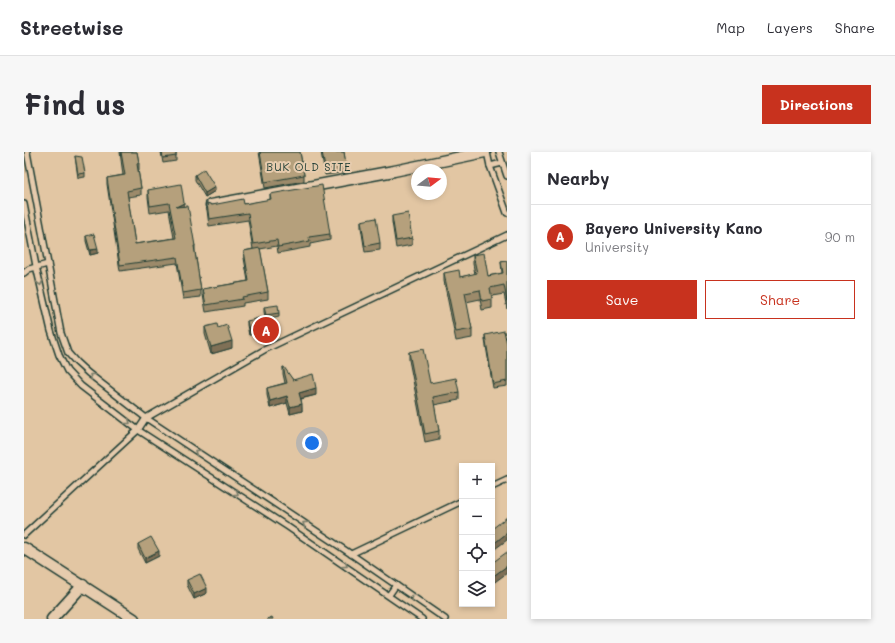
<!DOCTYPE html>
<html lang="en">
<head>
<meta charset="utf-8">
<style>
	body { margin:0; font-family:Mali,sans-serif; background:#f7f7f7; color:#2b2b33 }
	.controls { position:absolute; right:12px; bottom:12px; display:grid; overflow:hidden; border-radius:0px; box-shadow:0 2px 6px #0003 }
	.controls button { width:36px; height:36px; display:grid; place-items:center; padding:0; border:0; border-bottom:1px solid #e1e1e2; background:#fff; color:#2b2b33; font:20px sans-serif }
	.compass { position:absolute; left:387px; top:12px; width:36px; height:36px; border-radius:50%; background:#fff; box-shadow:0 2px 6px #0003; rotate:74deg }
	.you { position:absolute; left:288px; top:291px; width:14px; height:14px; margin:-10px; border:3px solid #fff; border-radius:50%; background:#1a73e8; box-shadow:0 0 0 6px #1a73e833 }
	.badge { display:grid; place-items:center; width:26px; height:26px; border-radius:50%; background:#c8321e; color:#fff; font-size:13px; font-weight:700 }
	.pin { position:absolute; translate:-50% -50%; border:2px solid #fff; box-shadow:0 1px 4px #0006 }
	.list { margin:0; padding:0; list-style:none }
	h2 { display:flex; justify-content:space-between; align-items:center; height:52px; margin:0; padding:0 16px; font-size:17px }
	h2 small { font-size:13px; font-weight:400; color:#7c7c81 }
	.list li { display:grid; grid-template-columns:26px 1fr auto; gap:12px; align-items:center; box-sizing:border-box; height:64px; padding:0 16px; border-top:1px solid #e1e1e2 }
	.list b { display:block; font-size:15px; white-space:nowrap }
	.list p { margin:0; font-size:13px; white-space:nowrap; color:#7c7c81 }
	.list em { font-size:13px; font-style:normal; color:#7c7c81 }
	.actions { display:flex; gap:8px; padding:12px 16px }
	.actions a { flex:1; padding:9px 0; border:1px solid #c8321e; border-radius:0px; text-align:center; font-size:14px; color:#c8321e }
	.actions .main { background:#c8321e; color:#fff }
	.icon { flex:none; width:22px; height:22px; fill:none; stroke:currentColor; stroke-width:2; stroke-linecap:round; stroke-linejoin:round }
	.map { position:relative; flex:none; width:483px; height:467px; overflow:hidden; border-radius:0px }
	header { display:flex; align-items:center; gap:24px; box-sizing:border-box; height:56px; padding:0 20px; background:#fff; border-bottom:1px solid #e1e1e2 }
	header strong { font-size:19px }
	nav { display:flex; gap:22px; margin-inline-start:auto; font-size:14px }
	.intro { display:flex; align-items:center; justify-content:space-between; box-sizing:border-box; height:96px; padding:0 24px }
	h1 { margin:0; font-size:28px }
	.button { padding:10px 18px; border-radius:0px; background:#c8321e; color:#fff; font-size:14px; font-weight:700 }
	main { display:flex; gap:24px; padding:0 24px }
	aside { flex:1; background:#fff; border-radius:0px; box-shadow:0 2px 6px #0003 }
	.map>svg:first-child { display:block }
</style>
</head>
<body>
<header>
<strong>Streetwise</strong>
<nav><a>Map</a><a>Layers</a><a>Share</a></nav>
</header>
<div class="intro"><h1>Find us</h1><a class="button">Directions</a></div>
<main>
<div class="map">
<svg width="483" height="467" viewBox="0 0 483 467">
	<rect width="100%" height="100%" fill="#e2c6a3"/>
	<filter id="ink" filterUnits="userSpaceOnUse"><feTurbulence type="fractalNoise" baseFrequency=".025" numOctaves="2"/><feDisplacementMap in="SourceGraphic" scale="8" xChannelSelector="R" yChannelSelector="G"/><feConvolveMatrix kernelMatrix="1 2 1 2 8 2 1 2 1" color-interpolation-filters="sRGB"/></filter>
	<g filter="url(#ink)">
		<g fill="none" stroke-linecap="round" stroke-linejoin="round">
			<defs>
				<g id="lane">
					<polyline points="3,0 37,181 44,201 52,210 64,221 122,266 327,402 421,467"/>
					<polyline points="463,0 466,14 483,61"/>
					<polyline points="475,0 483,24"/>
					<polyline points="466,14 478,11"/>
					<polyline points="0,52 12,114 27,179 35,203 43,219 57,234 114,278 264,375 398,467"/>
					<polyline points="0,121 5,117 24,112"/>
					<polyline points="468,335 483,328"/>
					<polyline points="0,383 114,278 122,266 240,198 483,83"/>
					<polyline points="327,402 438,349"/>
					<polyline points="365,443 372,433"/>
				</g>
				<g id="street">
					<polyline points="187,53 370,19 461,0"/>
					<polyline points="0,396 110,467"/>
					<polyline points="28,467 59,433"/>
				</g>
			</defs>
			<use href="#lane" stroke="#1f3d34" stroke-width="8"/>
			<use href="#street" stroke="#1f3d34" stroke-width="13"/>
			<use href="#lane" stroke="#e6cbad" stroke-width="5"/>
			<use href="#street" stroke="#e6cbad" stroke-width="10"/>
		</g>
		<g fill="#9c8a6a" stroke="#1f3d34">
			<polygon points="96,0 113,0 115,11 115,18 114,18 117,36 117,43 104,45 111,92 150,86 145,58 126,61 124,45 124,38 160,54 171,94 171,100 177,138 177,145 159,147 153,111 96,119 83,32 83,26 99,23"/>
			<polygon points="137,0 152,0 152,9 139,11"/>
			<polygon points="235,0 276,0 280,23 280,29 241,36"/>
			<polygon points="297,0 320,0 322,13 322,20 301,23"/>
			<polygon points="51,4 61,21 61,25 54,26"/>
			<polygon points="171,23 191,39 181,45 171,28"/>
			<polygon points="246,42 306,82 306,88 286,92 286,95 254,101 253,94 236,97 244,140 244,147 219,151 219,154 182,160 179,143 179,137 224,129 220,106 220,99 229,97 224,68 185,74 183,58 183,51 188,53 220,52 246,48"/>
			<polygon points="368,64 388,86 388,93 372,96 368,70"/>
			<polygon points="337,69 356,91 356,98 341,100 337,75"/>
			<polygon points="62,84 74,101 66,103 62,89"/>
			<polygon points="449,103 464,124 478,121 477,110 483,109 483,157 480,142 468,144 468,156 458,158 456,147 442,150 448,177 448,186 432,189 420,129 420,121 436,125 451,122 449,112"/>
			<polygon points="240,155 255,161 255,165 242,168 240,160"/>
			<polygon points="223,169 238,180 225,183 223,173"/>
			<polygon points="181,175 208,196 187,202 181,182"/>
			<polygon points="461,183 483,192 483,234 469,236 461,188"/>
			<polygon points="385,200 406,231 435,240 435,248 410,253 415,279 415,287 401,290 385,208"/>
			<polygon points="259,215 269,228 292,243 277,247 278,259 266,262 263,251 246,256 243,243 243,236 261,231 259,222"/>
			<polygon points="114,392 135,404 121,411 114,397"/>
			<polygon points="163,428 183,441 170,447 163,433"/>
		</g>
		<g fill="#7f7056" stroke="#1f3d34">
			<polygon points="191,35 191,39 181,45 181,41"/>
			<polygon points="160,51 160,58 152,55"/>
			<polygon points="74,97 74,101 66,103 66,98"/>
			<polygon points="238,175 238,180 225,183 225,178"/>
			<polygon points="208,189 208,196 187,202 187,195"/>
			<polygon points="292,236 292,243 275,247 275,241"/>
			<polygon points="263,244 263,251 246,256 246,249"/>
			<polygon points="278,252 278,259 266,262 266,255"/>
			<polygon points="483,381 483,388 468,399 468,393"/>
			<polygon points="135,399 135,404 121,411 121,406"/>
			<polygon points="483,414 483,421 468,432 468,425"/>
			<polygon points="183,436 183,441 170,447 170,442"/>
		</g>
		<g fill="#b5a07b" stroke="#1f3d34">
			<polygon points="97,0 113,0 115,11 113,12 117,36 103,39 111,92 152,86 145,51 126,54 124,38 157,32 160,51 152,55 164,54 171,94 170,94 177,138 159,141 153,105 96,113 83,26 101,23"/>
			<polygon points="138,0 152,0 152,4 139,6"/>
			<polygon points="236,0 276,0 280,23 241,30"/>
			<polygon points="298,0 320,0 322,13 301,16"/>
			<polygon points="51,4 58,5 61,21 54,22"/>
			<polygon points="180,17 191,35 181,41 171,23"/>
			<polygon points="298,33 306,82 285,85 286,89 254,95 253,88 229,92 224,61 185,67 183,51 188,53 219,47 220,52 247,47 246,42"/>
			<polygon points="384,61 388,86 372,89 368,64"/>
			<polygon points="352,66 356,91 341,94 337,69"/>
			<polygon points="70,82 74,97 66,98 62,84"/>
			<polygon points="236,96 244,140 218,145 219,147 182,153 179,137 225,129 220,99"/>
			<polygon points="460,101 464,124 479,121 477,110 483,109 483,149 480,133 466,136 468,147 458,149 456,138 441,141 448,177 432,180 420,121 435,118 436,125 453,121 449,103"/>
			<polygon points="254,153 255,161 242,163 240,155"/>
			<polygon points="235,166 238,175 225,178 223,169"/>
			<polygon points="193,172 194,176 203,173 208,189 187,195 181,175"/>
			<polygon points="480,179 483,192 483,229 469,232 461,183"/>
			<polygon points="399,197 406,231 432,226 435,240 409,245 415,279 401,282 385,200"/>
			<polygon points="259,215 260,215 269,228 289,222 292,236 275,241 278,252 266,255 263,244 246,249 243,236 263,231"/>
			<polygon points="483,365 483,381 468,393 468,377"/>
			<polygon points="127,385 135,399 121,406 114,392"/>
			<polygon points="483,400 483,414 468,425 468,411"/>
			<polygon points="176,422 183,436 170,442 163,428"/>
			<polygon points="248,465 249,467 243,467"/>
		</g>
		<defs><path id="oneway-chevron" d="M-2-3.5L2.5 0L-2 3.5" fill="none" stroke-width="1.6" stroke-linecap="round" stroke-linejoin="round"/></defs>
		<g stroke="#797d6a">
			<use href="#oneway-chevron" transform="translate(16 131) rotate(77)"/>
			<use href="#oneway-chevron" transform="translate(68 224) rotate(-142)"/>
			<use href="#oneway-chevron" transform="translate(104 270) rotate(38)"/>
			<use href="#oneway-chevron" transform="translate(173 300) rotate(-146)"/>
			<use href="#oneway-chevron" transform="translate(212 341) rotate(33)"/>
			<use href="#oneway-chevron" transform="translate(281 372) rotate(-146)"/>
			<use href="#oneway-chevron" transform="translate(321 413) rotate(34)"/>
			<use href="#oneway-chevron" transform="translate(389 445) rotate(-145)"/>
		</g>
	</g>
	<g text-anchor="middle" stroke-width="4" stroke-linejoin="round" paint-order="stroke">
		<g font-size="11" letter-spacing="1" fill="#1f3d34" stroke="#e6cbad">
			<text x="285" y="19">BUK OLD SITE</text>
		</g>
	</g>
</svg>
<div class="controls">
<button>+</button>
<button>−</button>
<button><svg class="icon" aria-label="locate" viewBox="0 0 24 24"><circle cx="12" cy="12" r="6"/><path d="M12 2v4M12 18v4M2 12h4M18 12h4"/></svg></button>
<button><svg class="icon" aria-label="layers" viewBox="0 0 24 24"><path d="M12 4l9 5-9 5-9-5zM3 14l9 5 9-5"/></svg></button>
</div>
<svg class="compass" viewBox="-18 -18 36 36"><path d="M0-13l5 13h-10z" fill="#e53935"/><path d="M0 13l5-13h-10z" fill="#7c7c81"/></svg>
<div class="you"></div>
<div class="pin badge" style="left:242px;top:178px">A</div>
</div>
<aside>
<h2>Nearby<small></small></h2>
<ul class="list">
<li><span class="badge">A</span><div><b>Bayero University Kano</b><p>University</p></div><em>90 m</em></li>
</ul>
<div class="actions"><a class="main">Save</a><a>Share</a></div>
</aside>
</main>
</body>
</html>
